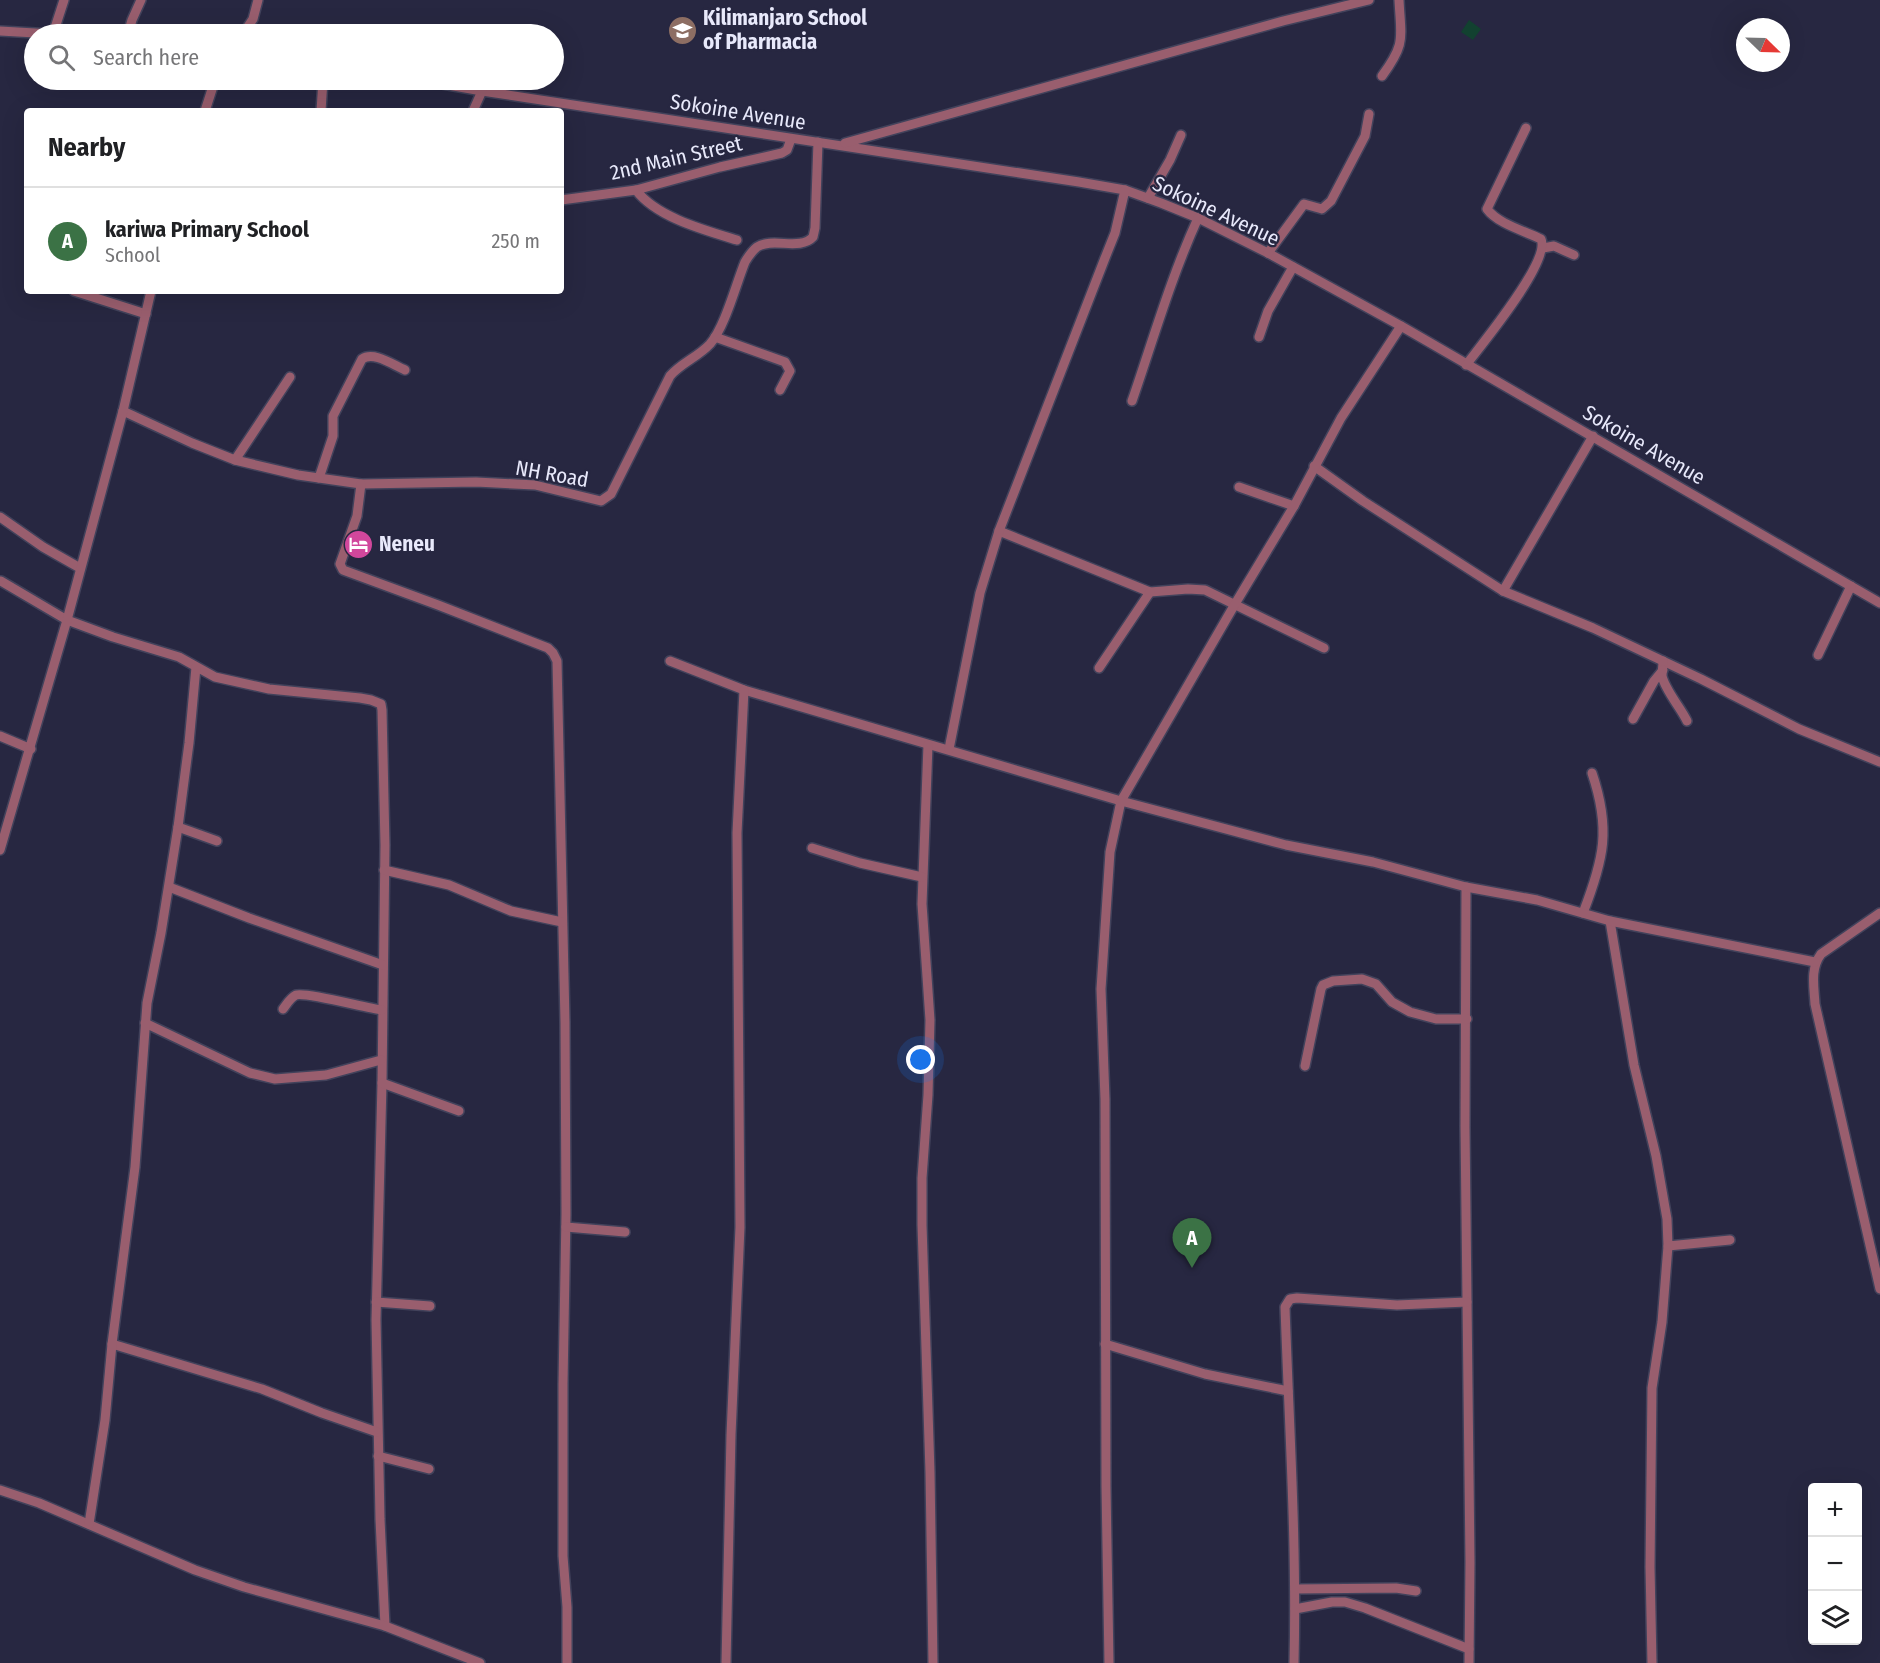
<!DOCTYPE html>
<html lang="en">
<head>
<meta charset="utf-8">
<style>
	body { margin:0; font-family:"Fira Sans Condensed",sans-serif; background:#f2f2f2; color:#202124 }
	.controls { position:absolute; right:18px; bottom:18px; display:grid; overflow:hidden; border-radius:6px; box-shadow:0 6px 24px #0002 }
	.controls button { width:54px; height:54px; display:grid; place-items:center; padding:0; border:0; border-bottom:2px solid #e0e0e0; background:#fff; color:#202124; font:30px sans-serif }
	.compass { position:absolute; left:1736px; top:18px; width:54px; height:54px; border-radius:50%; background:#fff; box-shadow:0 6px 24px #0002; rotate:113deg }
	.you { position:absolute; left:921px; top:1060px; width:21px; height:21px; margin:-15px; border:4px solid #fff; border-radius:50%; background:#1a73e8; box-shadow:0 0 0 9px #1a73e833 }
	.badge { display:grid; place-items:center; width:39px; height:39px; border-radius:50%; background:#3b7245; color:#fff; font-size:20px; font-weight:700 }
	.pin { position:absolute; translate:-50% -50px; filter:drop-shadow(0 2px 3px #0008) }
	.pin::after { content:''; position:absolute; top:32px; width:21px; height:18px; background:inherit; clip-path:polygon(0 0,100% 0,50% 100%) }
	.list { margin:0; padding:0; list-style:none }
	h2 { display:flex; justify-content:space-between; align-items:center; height:78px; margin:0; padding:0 24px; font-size:26px }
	h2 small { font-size:20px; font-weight:400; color:#757577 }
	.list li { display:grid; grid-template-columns:39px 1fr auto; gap:18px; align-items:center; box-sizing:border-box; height:108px; padding:0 24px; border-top:2px solid #e0e0e0 }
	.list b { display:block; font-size:22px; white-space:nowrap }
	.list p { margin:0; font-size:20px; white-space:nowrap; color:#757577 }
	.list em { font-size:20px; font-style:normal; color:#757577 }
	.icon { flex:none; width:33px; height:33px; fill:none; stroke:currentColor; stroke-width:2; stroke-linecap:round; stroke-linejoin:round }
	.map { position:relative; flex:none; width:1880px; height:1663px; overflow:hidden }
	.search { position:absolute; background:#fff; box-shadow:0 6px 24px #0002; left:24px; top:24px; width:540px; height:66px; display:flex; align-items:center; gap:15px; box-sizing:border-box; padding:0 21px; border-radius:33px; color:#757577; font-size:22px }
	.panel { position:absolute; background:#fff; box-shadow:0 6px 24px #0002; left:24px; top:108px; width:540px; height:186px; border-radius:6px }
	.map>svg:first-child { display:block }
</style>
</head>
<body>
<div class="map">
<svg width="1880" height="1663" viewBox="0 0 1880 1663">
	<rect width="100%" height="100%" fill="#272741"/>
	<polygon fill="#124130" points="1469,20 1481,29 1473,40 1461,32"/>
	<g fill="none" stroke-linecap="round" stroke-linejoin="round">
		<defs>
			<g id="minor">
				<polyline points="0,31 53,34"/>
				<polyline points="53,34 64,0"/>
				<polyline points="128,34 132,20 141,0"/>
				<polyline points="243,34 253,19 258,0"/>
				<path d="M1382,76C1406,43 1401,39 1399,0"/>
				<polyline points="420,80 482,91 1079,182 1125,190 1161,203 1198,218 1268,253 1401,326 1880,603"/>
				<polyline points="205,111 215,80"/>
				<polyline points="321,111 323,80"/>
				<polyline points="473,111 482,91"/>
				<polyline points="845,143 1283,21 1369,0"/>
				<path d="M636,190C656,217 704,230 737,240"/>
				<polyline points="1148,198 1170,160 1181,135"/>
				<polyline points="561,200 636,190 720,167 782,153 787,150 791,139"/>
				<polyline points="1543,248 1554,246 1574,255"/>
				<polyline points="1268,253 1304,204 1322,209 1331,201 1365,136 1369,114"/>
				<polyline points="74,291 146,314"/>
				<polyline points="715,337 785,362 790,371 780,390"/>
				<polyline points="1259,337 1268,311 1293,267"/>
				<path d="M1466,365C1482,344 1551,261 1541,239C1525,231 1498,224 1487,209L1526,128"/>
				<path d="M1132,401C1153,340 1171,277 1198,218"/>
				<path d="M123,411L192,443L235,460L298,475L361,484L476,482L535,485L601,501L611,494L670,376C681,363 698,357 710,344C725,327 736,284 745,262C748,257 752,251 757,247C773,237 800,251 813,237L815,228L818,142"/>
				<polyline points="235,460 290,377"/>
				<polyline points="1314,466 1363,501 1503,591 1593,628 1701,679 1799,729 1880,762"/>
				<path d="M319,478L333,436V416L362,359C374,351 393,365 405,370"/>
				<polyline points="361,484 357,516 340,564 343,570 438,605 548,648 553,653 557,661 565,1022 566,1214 563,1384 563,1556 567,1607 567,1663"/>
				<polyline points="1239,487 1294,506"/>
				<polyline points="0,517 43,547 80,568"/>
				<polyline points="999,531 1150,592 1188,589 1205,590 1324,648"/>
				<polyline points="1,581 67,620 113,637 179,657 215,677 269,689 360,698 371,700 381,704 382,710 385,845 382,1083 376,1320 380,1519 385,1626"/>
				<polyline points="1503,591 1593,436"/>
				<polyline points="1818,655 1851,586"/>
				<polyline points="670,661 744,690 1121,801 1235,604 1294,506 1341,418 1401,326"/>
				<path d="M1663,661C1663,666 1662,672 1662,676C1665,690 1681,708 1687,721"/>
				<polyline points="1099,668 1150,592"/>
				<polyline points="1633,719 1654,681 1663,670"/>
				<polyline points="0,736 31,749"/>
				<polyline points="928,745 922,904 930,1020 928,1095 922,1178 922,1225 930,1472 933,1663"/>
				<polyline points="949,749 980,593 999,531 1105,258 1115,233 1125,190"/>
				<polyline points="178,827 217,841"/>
				<polyline points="812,848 860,863 922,877"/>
				<polyline points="0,850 67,620 123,411 151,291"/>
				<polyline points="384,870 449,885 511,911 562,922"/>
				<polyline points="169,887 249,918 383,965"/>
				<polyline points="1466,887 1465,1127 1470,1562 1469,1663"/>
				<path d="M1583,913C1604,859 1611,829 1592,773"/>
				<path d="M1880,913L1821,954C1810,969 1814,986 1815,1004L1880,1289"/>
				<polyline points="1610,921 1634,1065 1656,1156 1667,1219 1668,1246 1662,1322 1652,1388 1650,1567 1652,1663"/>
				<path d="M283,1009C287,1004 290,998 296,995C306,992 366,1008 382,1010"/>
				<polyline points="145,1023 250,1073 275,1079 326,1075 381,1060"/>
				<polyline points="1305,1066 1321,989 1323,985 1333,981 1362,979 1376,984 1392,1002 1410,1012 1436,1019 1467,1019"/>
				<polyline points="382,1083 459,1111"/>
				<polyline points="566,1227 625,1232"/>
				<polyline points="1668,1246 1730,1240"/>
				<polyline points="376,1302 430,1306"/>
				<polyline points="112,1344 262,1389 322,1413 377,1432"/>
				<polyline points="1105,1344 1205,1374 1288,1391"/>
				<polyline points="378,1456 429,1469"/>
				<polyline points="0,1490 39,1503 195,1570 244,1587 385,1626 480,1663"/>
				<polyline points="89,1524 105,1420 112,1344 135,1167 147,1003 161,933 178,827 189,743 196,667"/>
				<polyline points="1295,1589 1396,1588 1416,1591"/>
				<polyline points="1295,1609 1332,1602 1345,1602 1365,1608 1469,1649"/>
				<polyline points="726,1663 731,1435 740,1227 737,833 744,690"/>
				<polyline points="1109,1663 1106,1487 1105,1099 1101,989 1110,852 1121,801 1286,845 1373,862 1466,887 1537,900 1610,921 1815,962"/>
				<path d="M1294,1663C1297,1544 1289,1425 1285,1307L1290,1299L1297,1298L1397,1305L1467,1302"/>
			</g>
		</defs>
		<use href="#minor" stroke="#42425b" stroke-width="12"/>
		<use href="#minor" stroke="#995e6e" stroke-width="9"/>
	</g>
	<defs>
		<symbol id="school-disc" viewBox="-11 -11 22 22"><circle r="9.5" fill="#8d6e63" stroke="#272741"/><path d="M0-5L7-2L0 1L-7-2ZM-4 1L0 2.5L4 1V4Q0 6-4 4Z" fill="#fff"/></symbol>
		<symbol id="hotel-disc" viewBox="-11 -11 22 22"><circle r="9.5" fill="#d1479c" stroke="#272741"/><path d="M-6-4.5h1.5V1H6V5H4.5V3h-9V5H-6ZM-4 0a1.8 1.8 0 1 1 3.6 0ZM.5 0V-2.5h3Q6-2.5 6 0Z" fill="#fff"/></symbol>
	</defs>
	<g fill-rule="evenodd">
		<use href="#school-disc" x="666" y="14" width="33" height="33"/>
		<use href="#hotel-disc" x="342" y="528" width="33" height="33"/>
	</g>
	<g text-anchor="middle" stroke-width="4.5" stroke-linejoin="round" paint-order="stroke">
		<g font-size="21" font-weight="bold" fill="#e8e9fb" stroke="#272741" text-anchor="start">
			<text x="703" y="25">Kilimanjaro School<tspan x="703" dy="24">of Pharmacia</tspan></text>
			<text x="379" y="551">Neneu</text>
		</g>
		<g font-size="21" fill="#e8e9fb" stroke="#272741">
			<text transform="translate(738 112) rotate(9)" y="7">Sokoine Avenue</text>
			<text transform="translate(676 158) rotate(-13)" y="7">2nd Main Street</text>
			<text transform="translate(1216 211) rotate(25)" y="7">Sokoine Avenue</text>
			<text transform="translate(1644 445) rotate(30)" y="7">Sokoine Avenue</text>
			<text transform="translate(552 474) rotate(10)" y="7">NH Road</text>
		</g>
	</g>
</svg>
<div class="controls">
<button>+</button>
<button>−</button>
<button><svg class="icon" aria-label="layers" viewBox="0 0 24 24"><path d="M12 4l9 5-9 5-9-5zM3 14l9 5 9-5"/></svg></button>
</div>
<svg class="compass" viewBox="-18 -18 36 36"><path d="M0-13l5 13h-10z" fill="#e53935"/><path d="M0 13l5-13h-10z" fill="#757577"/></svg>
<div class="you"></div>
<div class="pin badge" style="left:1192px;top:1268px">A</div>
<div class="search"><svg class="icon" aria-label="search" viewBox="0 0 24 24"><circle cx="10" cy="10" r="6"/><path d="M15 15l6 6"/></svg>Search here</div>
<section class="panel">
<h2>Nearby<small></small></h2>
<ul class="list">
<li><span class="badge">A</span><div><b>kariwa Primary School</b><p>School</p></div><em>250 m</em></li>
</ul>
</section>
</div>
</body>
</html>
